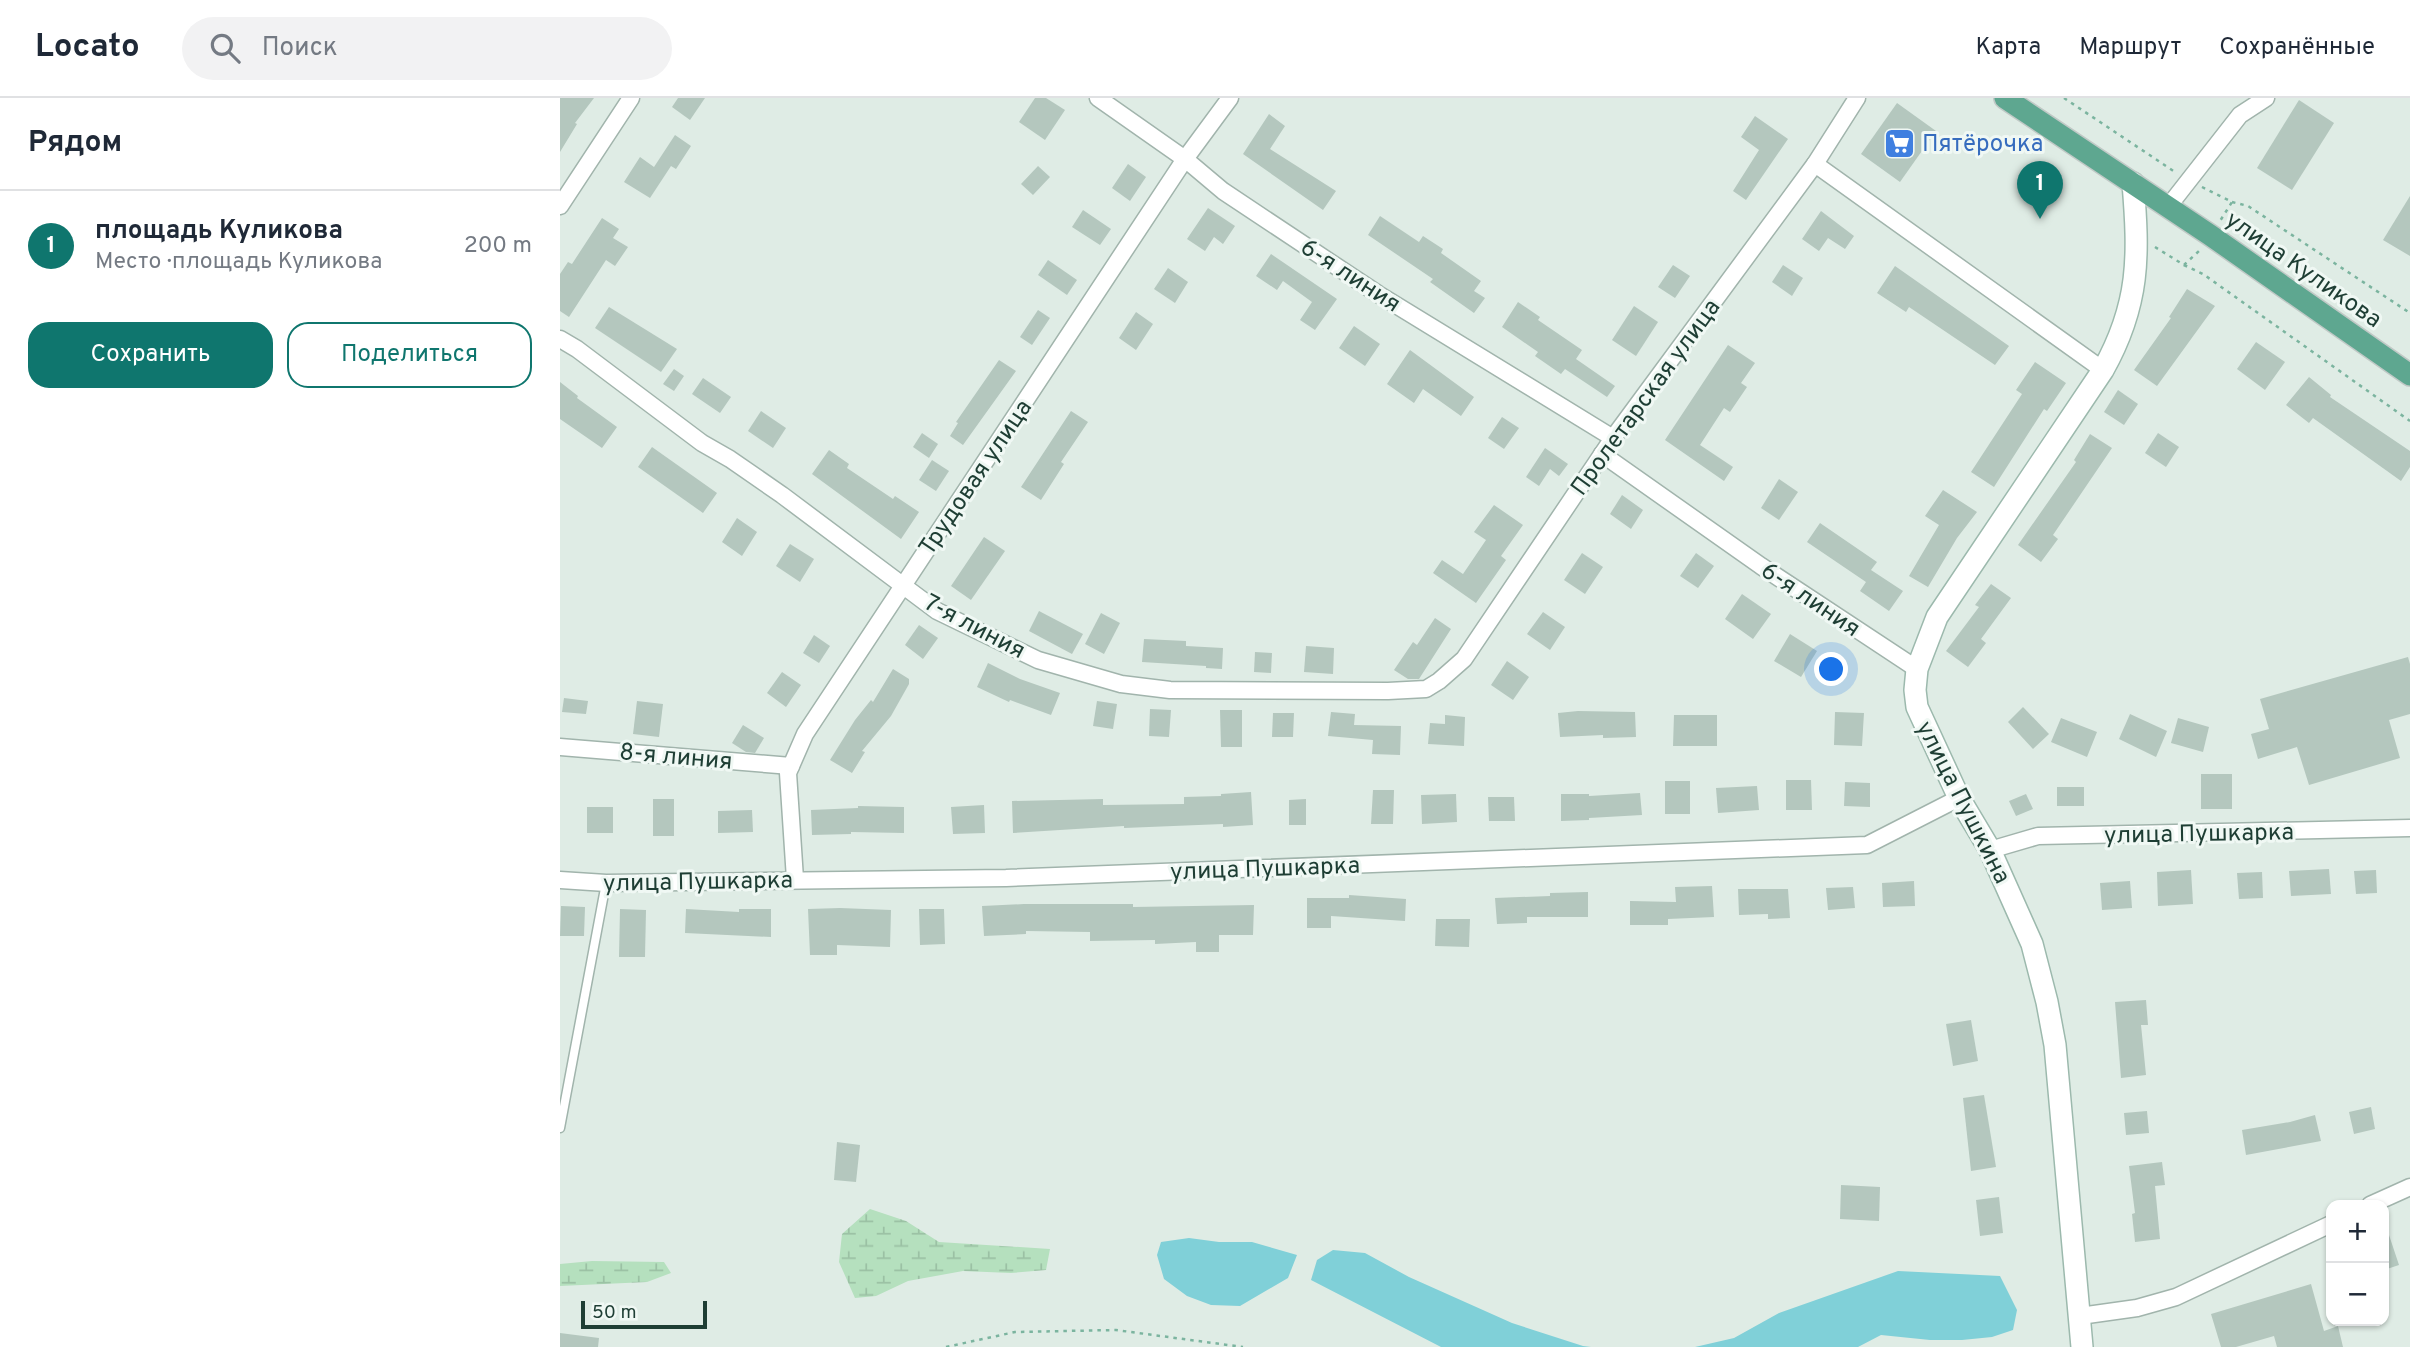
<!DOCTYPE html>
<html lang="ru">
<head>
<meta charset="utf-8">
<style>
	body { margin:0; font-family:Overpass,sans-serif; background:#f2f2f3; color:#1f2937 }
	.controls { position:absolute; right:21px; bottom:21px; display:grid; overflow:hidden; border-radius:14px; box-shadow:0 2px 5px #0004 }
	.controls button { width:63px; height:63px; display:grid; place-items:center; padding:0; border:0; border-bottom:2px solid #e0e1e3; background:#fff; color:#1f2937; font:35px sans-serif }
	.scale { position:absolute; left:21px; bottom:18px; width:126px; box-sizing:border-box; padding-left:7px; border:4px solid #1e3e34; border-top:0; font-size:19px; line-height:24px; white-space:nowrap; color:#1e3e34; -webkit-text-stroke:5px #f0f8f4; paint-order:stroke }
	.you { position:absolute; left:1272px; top:572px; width:24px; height:24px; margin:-18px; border:5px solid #fff; border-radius:50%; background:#1a73e8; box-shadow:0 0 0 10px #1a73e833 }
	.badge { display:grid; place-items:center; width:46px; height:46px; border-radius:50%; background:#0f766e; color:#fff; font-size:23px; font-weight:700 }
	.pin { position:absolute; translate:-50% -58px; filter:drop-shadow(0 2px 4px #0008) }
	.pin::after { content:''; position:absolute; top:37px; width:24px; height:21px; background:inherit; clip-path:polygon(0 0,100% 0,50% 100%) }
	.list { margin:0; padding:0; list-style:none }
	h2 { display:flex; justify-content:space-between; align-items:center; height:91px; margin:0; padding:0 28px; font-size:30px }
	h2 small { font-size:23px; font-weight:400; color:#747a83 }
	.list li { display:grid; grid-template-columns:46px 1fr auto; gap:21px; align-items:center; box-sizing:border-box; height:112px; padding:0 28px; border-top:2px solid #e0e1e3 }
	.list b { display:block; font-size:26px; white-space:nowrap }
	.list p { margin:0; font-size:23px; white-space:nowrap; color:#747a83 }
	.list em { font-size:23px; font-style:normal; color:#747a83 }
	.actions { display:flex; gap:14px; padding:21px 28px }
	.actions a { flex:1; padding:16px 0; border:2px solid #0f766e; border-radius:21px; text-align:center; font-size:24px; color:#0f766e }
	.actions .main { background:#0f766e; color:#fff }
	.icon { flex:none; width:38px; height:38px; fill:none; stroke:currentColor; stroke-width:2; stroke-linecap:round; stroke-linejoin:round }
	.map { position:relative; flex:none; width:1850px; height:1249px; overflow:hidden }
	header { display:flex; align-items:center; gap:42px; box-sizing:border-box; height:98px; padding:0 35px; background:#fff; border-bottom:2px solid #e0e1e3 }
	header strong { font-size:33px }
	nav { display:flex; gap:38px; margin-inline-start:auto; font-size:24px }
	.search { width:490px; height:63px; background:#f2f2f3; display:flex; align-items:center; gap:18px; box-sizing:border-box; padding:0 24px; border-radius:38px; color:#747a83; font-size:26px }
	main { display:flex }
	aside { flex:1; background:#fff }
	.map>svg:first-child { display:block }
</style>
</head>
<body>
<header>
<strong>Locato</strong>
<div class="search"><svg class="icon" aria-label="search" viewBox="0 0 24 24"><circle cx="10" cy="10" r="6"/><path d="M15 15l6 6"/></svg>Поиск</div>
<nav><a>Карта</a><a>Маршрут</a><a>Сохранённые</a></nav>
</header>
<main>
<aside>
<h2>Рядом<small></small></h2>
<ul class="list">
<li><span class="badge">1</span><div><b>площадь Куликова</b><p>Место · площадь Куликова</p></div><em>200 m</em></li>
</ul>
<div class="actions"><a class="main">Сохранить</a><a>Поделиться</a></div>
</aside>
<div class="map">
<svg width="1850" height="1249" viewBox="0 0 1850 1249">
	<defs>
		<pattern id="wetland-marsh" width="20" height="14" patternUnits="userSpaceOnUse" patternTransform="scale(1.75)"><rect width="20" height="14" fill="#b5e0be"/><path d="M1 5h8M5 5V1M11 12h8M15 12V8" fill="none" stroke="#9bc1a4"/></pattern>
	</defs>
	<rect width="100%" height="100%" fill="#dfece5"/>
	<g fill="url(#wetland-marsh)">
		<polygon points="310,1111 346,1123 379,1144 490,1151 486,1172 451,1175 403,1173 348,1183 316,1198 295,1200 279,1164 282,1136"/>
		<polygon points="32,1163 104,1164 111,1175 87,1184 0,1188 0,1166"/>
	</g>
	<g fill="#80d0d8">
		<polygon points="629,1140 659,1144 692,1144 737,1157 728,1180 680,1208 651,1207 627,1198 604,1181 597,1157 601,1144"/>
		<polygon points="773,1152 805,1155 849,1179 952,1225 1023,1248 1031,1249 881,1249 751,1182 757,1162"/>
		<polygon points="1338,1173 1440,1178 1457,1212 1453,1232 1432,1239 1402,1242 1370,1242 1321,1237 1298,1249 1135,1249 1174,1240 1219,1215"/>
	</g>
	<g fill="#b4c7be">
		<polygon points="0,0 34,0 15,25 17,26 0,54"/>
		<polygon points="118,0 145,0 130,22 112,9"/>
		<polygon points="475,0 486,0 505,12 485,42 459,24"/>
		<polygon points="1739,2 1774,25 1732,92 1697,70"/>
		<polygon points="1337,5 1376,33 1340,84 1301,56"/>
		<polygon points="709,16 725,28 710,51 776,93 763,112 683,56"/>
		<polygon points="1195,18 1228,41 1186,102 1173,93 1199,52 1181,39"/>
		<polygon points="115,37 131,48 116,71 111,68 90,100 64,84 80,59 94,69"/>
		<polygon points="568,66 586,79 570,103 552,90"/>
		<polygon points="478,68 490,79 473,97 461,86"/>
		<polygon points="1850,98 1850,158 1823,142"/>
		<polygon points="648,110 675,128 663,146 654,139 645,153 627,141"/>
		<polygon points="523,112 551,131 540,147 512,129"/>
		<polygon points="1261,113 1294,138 1285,151 1268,140 1259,153 1242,141"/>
		<polygon points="820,118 859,144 863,138 883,151 881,155 921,183 914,193 925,200 914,215 870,184 873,181 808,137"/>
		<polygon points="42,120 59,131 53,140 68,149 55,168 46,162 9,219 0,213 0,176 8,164 12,166"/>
		<polygon points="711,156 777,201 755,232 740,222 752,204 723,183 717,192 696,178"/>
		<polygon points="488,162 517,182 507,197 478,177"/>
		<polygon points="1113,167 1130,178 1115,200 1098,189"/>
		<polygon points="1223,167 1243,180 1232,198 1212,184"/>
		<polygon points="1335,168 1449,248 1435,267 1349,209 1346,214 1317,195"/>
		<polygon points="608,170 628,184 615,205 594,191"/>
		<polygon points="1627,191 1655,208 1597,288 1574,272 1611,220 1609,219"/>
		<polygon points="958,204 980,219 978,222 1022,252 1016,261 1055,288 1047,299 1005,271 1001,276 975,258 978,254 942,229"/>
		<polygon points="1074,208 1098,224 1076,258 1052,242"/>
		<polygon points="49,209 117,251 101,274 35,230"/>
		<polygon points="478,212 490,220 472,247 460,239"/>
		<polygon points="576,214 593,226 576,252 559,240"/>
		<polygon points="794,228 820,246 805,268 779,250"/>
		<polygon points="1696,244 1725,264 1705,292 1677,271"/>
		<polygon points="1168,247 1195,265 1181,285 1187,289 1170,314 1164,310 1140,347 1173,369 1164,383 1105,342"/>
		<polygon points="850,252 914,299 901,318 863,291 854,305 827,286"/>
		<polygon points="439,262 456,273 403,347 390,338 398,325 396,324"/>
		<polygon points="1475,264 1506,285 1487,313 1484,311 1434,389 1411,374 1462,296 1456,292"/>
		<polygon points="114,271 124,278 114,293 103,286"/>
		<polygon points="1749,279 1771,297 1770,299 1850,353 1850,369 1841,383 1753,320 1749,325 1726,307"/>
		<polygon points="143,280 171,299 160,315 132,296"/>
		<polygon points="0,284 18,298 17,300 57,329 42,350 0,321"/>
		<polygon points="1558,292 1578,306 1564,327 1544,314"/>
		<polygon points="201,313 226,330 213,350 188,333"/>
		<polygon points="511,313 528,324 501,364 504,366 481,402 461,389"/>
		<polygon points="942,319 959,330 944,351 928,340"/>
		<polygon points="362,335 378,346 369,360 353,349"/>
		<polygon points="1598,335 1619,349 1606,369 1585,355"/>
		<polygon points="1530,336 1552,350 1493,437 1498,441 1481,464 1458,447 1516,364 1514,362"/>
		<polygon points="92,349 157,395 143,415 78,369"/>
		<polygon points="985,350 1008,366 999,378 990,371 979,388 966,379"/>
		<polygon points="269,352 289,366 287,370 333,401 335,398 359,414 341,441 252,376"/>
		<polygon points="372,362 389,373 376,393 359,382"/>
		<polygon points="1219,381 1238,394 1219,422 1201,410"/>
		<polygon points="1383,392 1417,414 1397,440 1368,489 1349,478 1379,427 1365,418"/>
		<polygon points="1062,397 1083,412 1071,431 1050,416"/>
		<polygon points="934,407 963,427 941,458 946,462 916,505 873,475 882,462 903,476 926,442 914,434"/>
		<polygon points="177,420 197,434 182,458 162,444"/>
		<polygon points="1260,425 1317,464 1311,472 1343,493 1329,513 1300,493 1306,484 1247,444"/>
		<polygon points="424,439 445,453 411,502 391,488"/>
		<polygon points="230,446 254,461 240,484 216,468"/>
		<polygon points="1022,455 1043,469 1025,496 1004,482"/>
		<polygon points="1136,455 1154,468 1138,490 1120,478"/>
		<polygon points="1431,486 1451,500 1421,541 1426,545 1408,569 1386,553 1419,509 1415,507"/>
		<polygon points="1182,496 1211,516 1193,541 1165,521"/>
		<polygon points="479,513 523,536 512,556 469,533"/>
		<polygon points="983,514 1005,529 990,552 967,536"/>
		<polygon points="541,515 560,525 544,556 525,546"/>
		<polygon points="875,520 891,531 859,581 848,581 834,572 853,544 857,547"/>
		<polygon points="359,527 378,540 363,561 345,547"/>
		<polygon points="1230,536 1257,553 1241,579 1214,563"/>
		<polygon points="254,537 270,548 259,565 243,555"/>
		<polygon points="584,541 626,543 626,548 663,550 662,571 646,570 646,568 582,564"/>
		<polygon points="746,548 774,550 773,576 744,574"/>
		<polygon points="695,554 712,555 711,575 694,574"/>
		<polygon points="1848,559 1850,566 1850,616 1829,622 1840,660 1749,687 1737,649 1698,661 1691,636 1709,631 1700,601"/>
		<polygon points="947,563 969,579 953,602 931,587"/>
		<polygon points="428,565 460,581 500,595 491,617 450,602 449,604 417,589"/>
		<polygon points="333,571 349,581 349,586 331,618 302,653 305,654 292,675 270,662 295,622 311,602 313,604"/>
		<polygon points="222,574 241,587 226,609 207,595"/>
		<polygon points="4,600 28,603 26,616 2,614"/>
		<polygon points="77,603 103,606 99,639 73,636"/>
		<polygon points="537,603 557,606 553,631 533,628"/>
		<polygon points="1463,609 1489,636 1473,651 1448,624"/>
		<polygon points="590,611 611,612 609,639 589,638"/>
		<polygon points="660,612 682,612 682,649 661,649"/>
		<polygon points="1018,613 1075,614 1076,639 1043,640 1043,637 1000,639 998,615"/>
		<polygon points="771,614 795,616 794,627 841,628 840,657 812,656 813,642 768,638"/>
		<polygon points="1275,614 1304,615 1302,648 1274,647"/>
		<polygon points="713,615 734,615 733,639 712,639"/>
		<polygon points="1570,616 1607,633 1596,659 1559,641"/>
		<polygon points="885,617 905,619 904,648 868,646 870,625 885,626"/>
		<polygon points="1114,617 1157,617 1157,648 1113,648"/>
		<polygon points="1501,620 1537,634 1527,659 1491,644"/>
		<polygon points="1618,620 1649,629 1643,654 1611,645"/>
		<polygon points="183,627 204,640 195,655 186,654 172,645"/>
		<rect x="1641" y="676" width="31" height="35"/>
		<polygon points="1226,682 1251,682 1252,712 1226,712"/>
		<rect x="1105" y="683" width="25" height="33"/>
		<polygon points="1285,684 1310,685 1310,709 1284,708"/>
		<polygon points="1197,688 1199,712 1158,715 1156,690"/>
		<rect x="1497" y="689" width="27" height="19"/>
		<polygon points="813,692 834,692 833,726 811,726"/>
		<polygon points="691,694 693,727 663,729 663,726 564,730 564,728 453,735 452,703 543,701 543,707 624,706 624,699 661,698 661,696"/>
		<polygon points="1080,695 1082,717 1029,720 1029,722 1001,723 1001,696 1029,696 1029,698"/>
		<polygon points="896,696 897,724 862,726 861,697"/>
		<polygon points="1466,696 1473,711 1456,718 1449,703"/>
		<polygon points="928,699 954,699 955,723 929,723"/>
		<rect x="93" y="701" width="21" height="37"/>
		<polygon points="746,701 746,727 729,727 729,702"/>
		<polygon points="424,707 425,735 393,736 391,709"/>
		<polygon points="298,708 344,709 344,735 291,734 291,736 252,737 251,712 298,710"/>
		<rect x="27" y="709" width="26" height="26"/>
		<polygon points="192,712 193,734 158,735 158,713"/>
		<polygon points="1769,771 1771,796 1731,798 1729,773"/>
		<polygon points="1631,772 1633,806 1598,808 1597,774"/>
		<polygon points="1816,772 1817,795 1796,796 1794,773"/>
		<polygon points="1702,774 1703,800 1679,801 1677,775"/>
		<polygon points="1354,783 1355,808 1323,809 1322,785"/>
		<polygon points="1570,783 1572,810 1542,812 1540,785"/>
		<polygon points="1152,788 1154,819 1108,821 1108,827 1070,827 1070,803 1116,804 1115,789"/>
		<polygon points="1293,789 1295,810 1268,812 1266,790"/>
		<polygon points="1178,791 1228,791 1230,820 1208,821 1208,816 1179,817"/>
		<polygon points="1028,794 1028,819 967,819 967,825 937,826 935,800 990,798 990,795"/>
		<polygon points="789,797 846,801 845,823 771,818 771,830 747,830 747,800 789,800"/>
		<polygon points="464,806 573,806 573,809 694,807 693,837 659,837 659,854 636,854 636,844 595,846 595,842 530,843 530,834 466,833 466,836 424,838 422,808"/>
		<polygon points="1,808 25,809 24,838 0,838"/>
		<polygon points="280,810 331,812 330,849 277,847 277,857 250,857 248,811"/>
		<polygon points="60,811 86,812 85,859 59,859"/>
		<polygon points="126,811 179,814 179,811 211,811 211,839 125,835"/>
		<polygon points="359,811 384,811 385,846 360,847"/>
		<polygon points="876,821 910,821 909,849 875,848"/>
		<polygon points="1586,902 1588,927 1581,927 1586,977 1561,980 1555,904"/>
		<polygon points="1411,922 1418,963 1393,968 1386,926"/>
		<polygon points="1424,997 1436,1069 1411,1073 1403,1000"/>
		<polygon points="1811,1009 1815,1031 1794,1036 1789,1014"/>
		<polygon points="1587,1013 1589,1035 1566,1037 1564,1015"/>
		<polygon points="1755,1017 1761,1043 1686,1057 1682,1032 1730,1024"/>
		<polygon points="277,1044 300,1047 296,1084 274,1082"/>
		<polygon points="1602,1064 1605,1087 1595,1088 1600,1141 1575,1144 1572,1116 1575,1115 1569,1068"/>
		<polygon points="1281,1087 1320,1089 1319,1123 1280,1121"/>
		<polygon points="1439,1099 1443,1135 1420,1138 1416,1102"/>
		<polygon points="1824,1128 1826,1128 1839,1167 1824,1172"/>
		<polygon points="1751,1186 1764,1233 1778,1228 1783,1249 1717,1249 1714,1238 1676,1249 1661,1249 1651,1216"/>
		<polygon points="0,1235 39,1240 38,1249 0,1249"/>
	</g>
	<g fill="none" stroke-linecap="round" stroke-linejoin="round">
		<defs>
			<polyline id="lane" points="0,1030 46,785"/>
			<g id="street">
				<polyline points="538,0 625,61 663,93 818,196 1053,340"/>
				<polyline points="1255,66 1543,272"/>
				<polyline points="0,108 71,0"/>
				<polyline points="1608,109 1680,17 1706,0"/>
				<polyline points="0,241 17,251 142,345 170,361 222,397 377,513 478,562 561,586 610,592 828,593 866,591 879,583 904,561 1053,340 1255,66 1297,0"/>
				<polyline points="1042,356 1201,468 1357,571"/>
				<polyline points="0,649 231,668"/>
				<polyline points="1430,752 1478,738 1850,730"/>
				<polyline points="235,781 228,675 245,636 625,61 670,0"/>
				<polyline points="0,782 46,785 446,780 1307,747 1399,700"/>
				<polyline points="1810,1107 1850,1089"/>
				<polyline points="1520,1218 1577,1210 1616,1199 1771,1126"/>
			</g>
			<path id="secondary" d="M1522,1249L1495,947L1487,904L1472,846L1430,752L1399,700L1357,609L1355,592L1357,571L1377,519L1543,272C1580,206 1579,158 1573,85"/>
			<polyline id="primary" points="1445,0 1650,137 1850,277"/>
		</defs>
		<use href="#lane" stroke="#a1b4ac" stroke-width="11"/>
		<use href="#street" stroke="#a1b4ac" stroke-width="19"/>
		<use href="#secondary" stroke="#9cb9ad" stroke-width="24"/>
		<use href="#primary" stroke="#c0c9c6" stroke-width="24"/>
		<g stroke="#7bb49f" stroke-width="2.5" stroke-dasharray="3.5 5" stroke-linecap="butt">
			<polyline points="1504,0 1615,74"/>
			<polyline points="1642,89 1672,104 1660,123"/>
			<polyline points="1672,104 1688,108 1850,215"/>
			<polyline points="1595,149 1624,167 1640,152"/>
			<polyline points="1624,167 1643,176 1850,323"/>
			<polyline points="386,1249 455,1234 556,1232 683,1249"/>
		</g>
		<use href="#lane" stroke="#fff" stroke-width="8"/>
		<use href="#street" stroke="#fff" stroke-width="16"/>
		<use href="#secondary" stroke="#fff" stroke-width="21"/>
		<use href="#primary" stroke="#5ea790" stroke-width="21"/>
	</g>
	<defs>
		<symbol id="supermarket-square" viewBox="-11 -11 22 22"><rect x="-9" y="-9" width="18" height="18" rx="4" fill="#3f7fe0" stroke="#f0f8f4"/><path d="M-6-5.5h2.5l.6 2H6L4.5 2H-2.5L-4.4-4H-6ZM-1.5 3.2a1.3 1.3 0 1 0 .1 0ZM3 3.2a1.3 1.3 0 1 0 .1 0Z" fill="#fff"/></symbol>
	</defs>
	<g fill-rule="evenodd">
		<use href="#supermarket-square" x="1322" y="28" width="35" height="35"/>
	</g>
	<g text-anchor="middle" stroke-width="6" stroke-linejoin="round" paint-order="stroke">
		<g font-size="24" fill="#366cbe" stroke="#f0f8f4" text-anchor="start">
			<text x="1362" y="53">Пятёрочка</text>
		</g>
		<g font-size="24" fill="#1e3e34" stroke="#f0f8f4">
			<text transform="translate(1744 171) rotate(35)" y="8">улица Куликова</text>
			<text transform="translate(791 177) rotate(33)" y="8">6-я линия</text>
			<text transform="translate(1085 299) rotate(-54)" y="8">Пролетарская улица</text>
			<text transform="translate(415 379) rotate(-56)" y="8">Трудовая улица</text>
			<text transform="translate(1251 501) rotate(34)" y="8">6-я линия</text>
			<text transform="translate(415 528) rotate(28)" y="8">7-я линия</text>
			<text transform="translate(116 658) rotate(5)" y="8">8-я линия</text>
			<text transform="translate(1404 704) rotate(63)" y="8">улица Пушкина</text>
			<text transform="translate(1639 735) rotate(-1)" y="8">улица Пушкарка</text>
			<text transform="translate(705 770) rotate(-2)" y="8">улица Пушкарка</text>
			<text transform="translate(138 783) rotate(-1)" y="8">улица Пушкарка</text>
		</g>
	</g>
</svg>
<div class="controls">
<button>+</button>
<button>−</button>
</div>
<div class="scale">50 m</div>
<div class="you"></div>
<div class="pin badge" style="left:1480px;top:121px">1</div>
</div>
</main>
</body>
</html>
